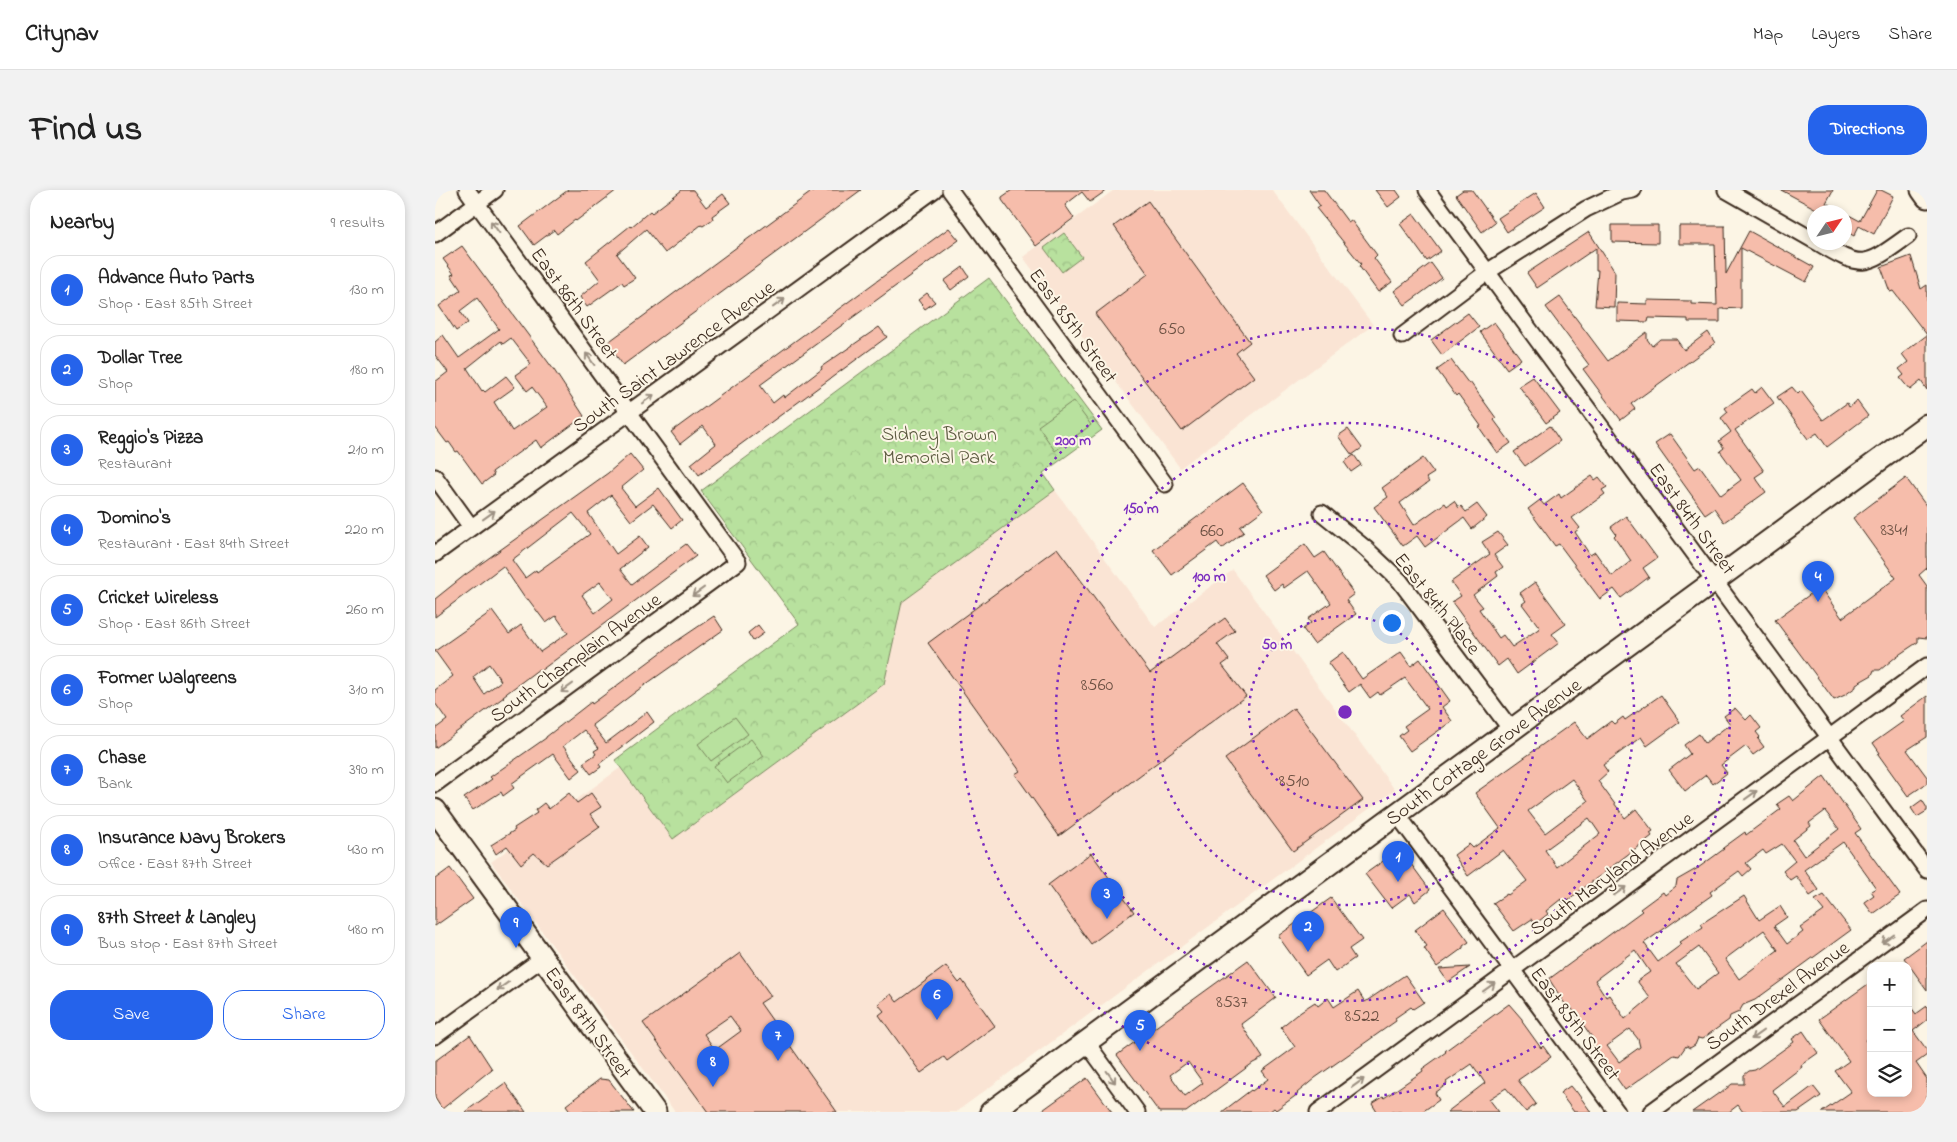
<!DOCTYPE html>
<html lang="en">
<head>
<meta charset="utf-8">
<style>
	body { margin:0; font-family:"Indie Flower",sans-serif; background:#f2f2f2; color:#222 }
	.controls { position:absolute; right:15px; bottom:15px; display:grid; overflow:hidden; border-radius:10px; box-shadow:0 2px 8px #0003 }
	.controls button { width:45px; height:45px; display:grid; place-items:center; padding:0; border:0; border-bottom:1px solid #e0e0e0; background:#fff; color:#222; font:25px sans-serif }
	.compass { position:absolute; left:1372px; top:15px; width:45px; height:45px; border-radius:50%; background:#fff; box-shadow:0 2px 8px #0003; rotate:55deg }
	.you { position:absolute; left:956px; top:432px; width:18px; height:18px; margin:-12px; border:4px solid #fff; border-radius:50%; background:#1a73e8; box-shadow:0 0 0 8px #1a73e833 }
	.badge { display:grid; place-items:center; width:32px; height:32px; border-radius:50%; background:#2563eb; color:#fff; font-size:16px; font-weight:700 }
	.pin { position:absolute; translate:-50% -41px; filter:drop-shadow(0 1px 2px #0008) }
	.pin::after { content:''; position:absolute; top:26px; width:18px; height:15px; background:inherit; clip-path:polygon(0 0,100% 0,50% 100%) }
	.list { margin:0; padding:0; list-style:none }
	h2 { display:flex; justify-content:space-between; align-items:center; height:65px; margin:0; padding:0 20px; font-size:21px }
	h2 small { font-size:16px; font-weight:400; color:#767676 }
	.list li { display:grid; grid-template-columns:32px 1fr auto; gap:15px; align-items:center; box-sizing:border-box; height:70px; margin:0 10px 10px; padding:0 10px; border:1px solid #e0e0e0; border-radius:20px }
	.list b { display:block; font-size:19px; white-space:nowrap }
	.list p { margin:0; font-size:16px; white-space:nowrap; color:#767676 }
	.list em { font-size:16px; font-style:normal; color:#767676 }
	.actions { display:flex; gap:10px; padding:15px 20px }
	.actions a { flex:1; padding:11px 0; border:1px solid #2563eb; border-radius:20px; text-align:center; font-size:18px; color:#2563eb }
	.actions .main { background:#2563eb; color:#fff }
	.icon { flex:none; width:28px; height:28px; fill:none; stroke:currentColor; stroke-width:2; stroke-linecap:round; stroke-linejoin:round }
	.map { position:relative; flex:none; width:1492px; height:922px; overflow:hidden; border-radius:20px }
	header { display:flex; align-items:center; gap:30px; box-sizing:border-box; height:70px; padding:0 25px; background:#fff; border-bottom:1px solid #e0e0e0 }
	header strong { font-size:24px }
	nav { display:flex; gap:28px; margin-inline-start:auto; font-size:18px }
	.intro { display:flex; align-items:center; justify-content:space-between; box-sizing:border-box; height:120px; padding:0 30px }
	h1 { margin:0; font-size:35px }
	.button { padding:12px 22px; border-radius:20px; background:#2563eb; color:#fff; font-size:18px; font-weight:700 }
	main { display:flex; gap:30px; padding:0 30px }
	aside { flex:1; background:#fff; border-radius:20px; box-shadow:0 2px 8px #0003 }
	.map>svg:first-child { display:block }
</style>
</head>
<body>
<header>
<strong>Citynav</strong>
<nav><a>Map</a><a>Layers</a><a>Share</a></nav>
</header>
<div class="intro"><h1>Find us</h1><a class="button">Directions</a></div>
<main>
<aside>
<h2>Nearby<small>9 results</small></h2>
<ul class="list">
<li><span class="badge">1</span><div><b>Advance Auto Parts</b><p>Shop · East 85th Street</p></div><em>130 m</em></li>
<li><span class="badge">2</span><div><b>Dollar Tree</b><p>Shop</p></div><em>180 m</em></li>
<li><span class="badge">3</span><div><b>Reggio's Pizza</b><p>Restaurant</p></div><em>210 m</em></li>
<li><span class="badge">4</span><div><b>Domino's</b><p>Restaurant · East 84th Street</p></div><em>220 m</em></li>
<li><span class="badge">5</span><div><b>Cricket Wireless</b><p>Shop · East 86th Street</p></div><em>260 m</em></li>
<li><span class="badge">6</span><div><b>Former Walgreens</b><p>Shop</p></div><em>310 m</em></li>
<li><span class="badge">7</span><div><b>Chase</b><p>Bank</p></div><em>390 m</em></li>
<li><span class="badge">8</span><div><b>Insurance Navy Brokers</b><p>Office · East 87th Street</p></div><em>430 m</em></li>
<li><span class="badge">9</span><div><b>87th Street &amp; Langley</b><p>Bus stop · East 87th Street</p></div><em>480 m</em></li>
</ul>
<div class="actions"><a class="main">Save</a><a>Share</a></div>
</aside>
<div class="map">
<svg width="1492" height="922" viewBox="0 0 1492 922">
	<defs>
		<pattern id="park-crowns" width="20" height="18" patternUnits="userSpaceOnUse" patternTransform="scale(1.25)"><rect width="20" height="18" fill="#b8e19e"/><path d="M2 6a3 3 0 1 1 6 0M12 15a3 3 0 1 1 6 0" fill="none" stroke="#9fc188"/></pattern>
	</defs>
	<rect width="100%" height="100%" fill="#fcf5e5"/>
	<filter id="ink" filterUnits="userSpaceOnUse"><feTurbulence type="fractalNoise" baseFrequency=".02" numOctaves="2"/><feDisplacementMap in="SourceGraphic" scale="10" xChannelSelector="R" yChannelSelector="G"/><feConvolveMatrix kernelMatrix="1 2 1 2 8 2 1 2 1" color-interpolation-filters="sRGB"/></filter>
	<g filter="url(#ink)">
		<g fill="#fae4d4">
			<polygon points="679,0 837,0 938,135 745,278 588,67"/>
			<polygon points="620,300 720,437 798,380 960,600 521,922 240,922 56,672 185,578 238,649 449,494 467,412"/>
		</g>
		<g fill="url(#park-crowns)" stroke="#7a865e">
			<polygon points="629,43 647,67 627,82 609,58"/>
			<polygon points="554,88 667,240 608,283 620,300 467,412 449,494 238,649 180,570 364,434 266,301"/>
		</g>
		<g fill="#b8e19e" stroke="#7a865e">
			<polygon points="638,211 656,235 620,261 603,236"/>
			<polygon points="300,527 313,544 276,571 263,554"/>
			<polygon points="316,549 329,566 292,593 279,576"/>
		</g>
		<g fill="#f6bdab" stroke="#3b2a1e" fill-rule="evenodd">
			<polygon points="133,0 182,0 141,31 140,30 122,44 119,40 99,55 85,36"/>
			<polygon points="247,0 258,0 271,17 288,4 295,13 277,26 278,29 268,36 266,35 230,63 211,39 182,64 200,88 189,95 187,92 152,117 145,107 165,90 151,71 195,36 196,37 215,21 217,23"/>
			<polygon points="379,0 426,0 188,175 172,153"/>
			<polygon points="577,0 672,0 655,12 647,2 630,15 639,28 601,56 567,10 567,7"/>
			<polygon points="874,0 889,0 913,32 916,30 942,65 939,68 957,92 943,102 924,76 926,74 881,18 885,16"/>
			<polygon points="940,0 961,0 966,7 953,17"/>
			<polygon points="1028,0 1037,0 1060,32 1047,42 1021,5"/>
			<polygon points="1346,0 1398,0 1391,13 1409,22 1387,22"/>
			<polygon points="1442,0 1446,0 1458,6 1439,44 1424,36 1419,46 1410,41 1410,23 1425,31"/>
			<polygon points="1101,3 1110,17 1072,42 1063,28"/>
			<polygon points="713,11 815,152 801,163 819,187 747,241 660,124 713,84 679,36"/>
			<polygon points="979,24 1006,61 992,71 965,34"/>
			<polygon points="1177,35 1223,35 1223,53 1177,52"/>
			<polygon points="1244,36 1290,36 1291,84 1314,41 1379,77 1371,92 1306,58 1306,118 1285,119 1285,132 1253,132 1253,129 1214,128 1213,132 1182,131 1182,113 1212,114 1212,110 1256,111 1256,114 1282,115 1280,54 1244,54"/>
			<polygon points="514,38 524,50 325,195 338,213 348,205 349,208 387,179 386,177 444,137 452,147 264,285 256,274 281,254 268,236 245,254 236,242"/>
			<polygon points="1154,42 1180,82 1179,117 1160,116 1163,80 1161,80 1161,58 1102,98 1092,83"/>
			<path d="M27,56L119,180L149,226L106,258L101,250L57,282L59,285L47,294L23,261L21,262L14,252L12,253L0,237V192L13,182L0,165V152L8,145L24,168L64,139L42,108L25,121L33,133L21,141L4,116L26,100L16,85L19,84L8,69ZM76,148L96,174L80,185L92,201L97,197L112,217L77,241L59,212L80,197L71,186L50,202L48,200L47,201L32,178L66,151L68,154Z"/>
			<polygon points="1476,66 1486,99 1492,95 1492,200 1486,191 1475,200 1465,188 1469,185 1464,179 1473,172 1467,164 1492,145 1458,101 1455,102 1446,77"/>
			<polygon points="996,73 1007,88 970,115 959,101"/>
			<polygon points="528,77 534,86 516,100 509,91"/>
			<polygon points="492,103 500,112 490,119 483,110"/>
			<polygon points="1125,107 1173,171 1212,142 1212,149 1217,156 1225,149 1241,149 1249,160 1273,142 1280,153 1196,214 1200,219 1186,230 1148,179 1154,175 1111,117"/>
			<polygon points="1033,123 1044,137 1007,165 996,150"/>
			<polygon points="1059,132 1086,169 1072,179 1045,142"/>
			<polygon points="1016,170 1034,194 1035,192 1061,228 1059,230 1076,253 1062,263 1044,237 1046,236 1023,204 1021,206 1002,180"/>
			<polygon points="1098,187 1125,223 1111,233 1084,196"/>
			<polygon points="1327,197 1339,213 1300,240 1329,281 1320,287 1331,302 1289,332 1279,318 1270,324 1220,254 1235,244 1260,279 1265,276 1286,305 1306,290 1285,261 1289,258 1284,251 1296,242 1286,228 1293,222 1290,218 1317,199 1320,203"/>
			<polygon points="1357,197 1363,204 1366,201 1388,230 1412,213 1414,217 1422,211 1433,226 1392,257 1382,243 1373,249 1342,207"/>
			<polygon points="1115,236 1125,251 1090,276 1079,262"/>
			<polygon points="913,239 927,258 917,265 903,246"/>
			<path d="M195,264L208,280L186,298L200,316L224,298L247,330L237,338L218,314L196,331L176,305L153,323L181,364L205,346L213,357L185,379L197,394L251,354L261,366L105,481L104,479L68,506L69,507L0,558V539L12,530L0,513V500L18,486L0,461L57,421L74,444L86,435L105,462L133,443L121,426L111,433L93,409L91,410L68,376L0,427V409L30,385L173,283ZM138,323L155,344L102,382L101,380L90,388L77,370ZM165,392L178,409L160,423L147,405ZM54,474L66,491L49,504L38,487Z"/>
			<polygon points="919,265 926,275 916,282 909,272"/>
			<polygon points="988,268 999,283 991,288 994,292 965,313 979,335 1010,313 1012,316 1019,311 1024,318 1026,316 1031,322 1042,314 1052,327 1037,339 1029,328 990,357 982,346 968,356 939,317 953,307 947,298"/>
			<polygon points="1157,286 1160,290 1164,287 1172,297 1167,300 1170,304 1137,328 1145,338 1140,342 1155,365 1160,362 1177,386 1196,371 1179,346 1181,344 1176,337 1191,326 1222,368 1208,378 1214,387 1186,408 1179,399 1165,409 1124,354 1120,356 1093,319 1105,310 1109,315 1124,304 1126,308"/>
			<polygon points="1471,288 1492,317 1492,378 1484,385 1492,396 1492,448 1483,447 1483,452 1462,466 1445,480 1439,480 1437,485 1421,494 1421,497 1410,505 1399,510 1340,430 1385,397 1407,428 1461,388 1418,328"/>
			<polygon points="808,293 828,320 805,337 809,342 787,359 782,352 737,385 718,360"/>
			<polygon points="1063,342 1073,355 1059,365 1068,377 1061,382 1063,386 1038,405 1048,417 1044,419 1064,448 1068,445 1077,457 1105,438 1087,414 1091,411 1085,403 1100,392 1131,434 1117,444 1124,453 1082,484 1072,469 1063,476 1017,412 1026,406 1016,392 1055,364 1047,352"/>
			<polygon points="870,354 880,368 889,362 919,404 911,410 921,424 879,454 868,439 876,433 873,429 896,413 873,381 849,398 847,394 839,400 828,385"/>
			<polygon points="622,358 715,483 790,428 800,441 782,454 794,470 787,475 811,506 624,646 580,584 585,581 493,453"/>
			<polygon points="279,426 288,440 207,497 157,535 171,553 212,522 219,532 164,574 166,577 156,584 148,573 161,564 159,561 164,558 149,540 128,556 146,580 136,588 118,564 76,594 79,598 68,606 66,602 38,620 29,608 57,589 55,587 111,548 111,547 156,512 157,514 239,453"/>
			<polygon points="323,435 329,443 318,451 313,443"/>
			<polygon points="908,462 927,489 966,462 976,476 985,469 1015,511 1007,517 1017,531 975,561 964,546 972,540 969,536 993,519 970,488 945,505 943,502 935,508 925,494 914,502 893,473"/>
			<path d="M1226,505L1245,532L1212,556L1206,547L1168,575L1173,582L1163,591L1190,628L1201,619L1218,641L1215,643L1217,646L1129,713L1126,709L1111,721L1113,724L1100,734L1097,729L1079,741L1058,713L1072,704L1073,705L1092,691L1068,660L1033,686L1019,665L1034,654L1038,658L1065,638L1040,603L1139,532L1152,549L1176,531L1179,534L1188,527L1190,530ZM1137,589L1153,611L1110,643L1093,621ZM1154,628L1165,644L1122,677L1110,660Z"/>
			<polygon points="1492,506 1492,547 1472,560 1492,587 1492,593 1473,606 1443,564 1445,563 1438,553 1469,531 1465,526"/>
			<polygon points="859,518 928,610 858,661 790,569"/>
			<polygon points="1300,518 1311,530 1316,525 1326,538 1321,542 1325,547 1323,549 1329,557 1318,565 1311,556 1286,575 1292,583 1278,594 1271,585 1250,601 1234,580 1255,564 1249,555 1264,544 1270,553 1295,534 1289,526"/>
			<path d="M1389,586L1426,639L1420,643L1465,705L1438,724L1429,712L1439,705L1436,701L1441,698L1408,652L1369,680L1384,700L1375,706L1361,686L1355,690L1348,681L1360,671L1347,654L1331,664L1328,660L1311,673L1316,679L1308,686L1304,681L1275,702L1277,705L1209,753L1223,772L1247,754L1245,752L1268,737L1266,734L1309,706L1324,730L1345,716L1352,727L1339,736L1352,754L1368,742L1365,738L1389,721L1380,710L1389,705L1416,740L1320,810L1308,815L1304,822L1295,826L1294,830L1267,849L1263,848L1260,855L1255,858L1251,856L1244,866L1239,865L1190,900L1156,852L1159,850L1135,816L1132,817L1114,789L1207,721L1205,719L1228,702L1230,705L1241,696L1242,690L1263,678L1289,659L1288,658L1310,642L1311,645L1346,619L1342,614L1354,606L1358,611ZM1390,621L1404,639L1369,666L1358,650L1376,636L1374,633ZM1329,740L1343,760L1304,789L1290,769ZM1264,757L1283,783L1261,799L1241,774ZM1200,760L1215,782L1202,791L1215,808L1190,829L1174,805L1171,807L1160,790ZM1195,839L1203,849L1205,857L1184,872L1172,856Z"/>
			<polygon points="134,603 142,613 156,603 166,617 155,624 165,637 112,674 99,663 86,674 72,656 61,664 56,655 80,640 79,638 102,623 100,620 109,613 114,619"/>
			<polygon points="1487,610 1492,618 1492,621 1482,627 1476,618"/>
			<polygon points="965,659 995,700 980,712 975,704 956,718 930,684"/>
			<polygon points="656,663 699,722 656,754 613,695"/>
			<polygon points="15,678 38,709 0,736 0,689"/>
			<polygon points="896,708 927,750 914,759 920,768 900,782 892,770 871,785 843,746"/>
			<polygon points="1009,718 1034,752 1028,756 1028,758 1002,777 989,758 992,756 980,740"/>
			<polygon points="1492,751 1492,800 1469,768"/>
			<path d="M305,763L336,806L325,813L402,922H273L208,833ZM295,826L306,841L280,860L269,844Z"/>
			<path d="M813,770L841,808L806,834L828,868L818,873L751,922H724L682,865ZM753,872L768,893L750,906L735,885Z"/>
			<polygon points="511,776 524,793 527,790 560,836 512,871 509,867 486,883 444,825 449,821 443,814 456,804 462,812"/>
			<polygon points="1035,777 1013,792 1004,779"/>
			<polygon points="970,785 989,812 978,819 976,817 960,828 961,831 880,888 862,903 863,904 841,920 839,918 834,922 787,922 816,900 817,901 833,889 827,881 860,857 846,837 866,821 880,812 883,816 893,808 899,817 923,801 930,812"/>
			<polygon points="1436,792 1436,846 1430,850 1436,857 1436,903 1473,903 1473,813 1481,824 1492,816 1492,830 1478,841 1492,860 1492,865 1481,873 1492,889 1492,922 1387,922 1416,902 1400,881 1414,871 1384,829"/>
			<polygon points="1074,814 1087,829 1088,833 1106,858 1108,856 1116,867 1083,890 1101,914 1091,922 1071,898 1054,909 1064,922 1012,922 1050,893 1037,874 1011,892 1012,894 1000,903 1004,910 987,922 942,922 937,914 948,907 949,908 988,881 987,879 1011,862 1010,861"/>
			<polygon points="1368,841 1383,863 1366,875 1367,877 1337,900 1350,917 1378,896 1386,906 1376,913 1363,922 1308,922 1303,915 1294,922 1257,922 1284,903 1285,904 1297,894 1309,894 1309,885 1314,881 1320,880 1359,852 1357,849"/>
			<polygon points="35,845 57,879 7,919 0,908 0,871"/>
			<polygon points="652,888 677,922 605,922 630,904"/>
			<polygon points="165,889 174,890 199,922 136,922 131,915"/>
			<polygon points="70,893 91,922 30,922"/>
			<polygon points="1135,896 1140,902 1141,901 1156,922 1139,922 1125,903"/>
		</g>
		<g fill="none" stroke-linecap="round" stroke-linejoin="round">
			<defs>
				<g id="street">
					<polyline points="515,0 730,294"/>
					<polyline points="992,0 1492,680"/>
					<polyline points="1291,0 1380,51"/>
					<polyline points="0,44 60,0"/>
					<path d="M1382,52C1428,80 1430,77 1473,46"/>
					<polyline points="967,146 1052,82 1151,19 1187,2 1198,0"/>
					<polyline points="0,287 36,337"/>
					<polyline points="887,323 930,358 965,391 1077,541"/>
					<polyline points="0,364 499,0"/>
					<polyline points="0,594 303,372 32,0"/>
					<polyline points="962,624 1182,922"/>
					<polyline points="0,846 108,768"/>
					<polyline points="651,852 702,922"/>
					<polyline points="883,922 1492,476"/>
					<polyline points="1216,922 1492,720"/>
				</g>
				<g id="secondary">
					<polyline points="1487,0 1492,7"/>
					<polyline points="0,620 220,922"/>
					<polyline points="556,922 1492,235"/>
				</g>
			</defs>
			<use href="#street" stroke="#3b2a1e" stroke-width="19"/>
			<use href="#secondary" stroke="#3b2a1e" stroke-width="25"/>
			<use href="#street" stroke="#fcf5e5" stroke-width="15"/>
			<use href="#secondary" stroke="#fcf5e5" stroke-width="21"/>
		</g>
		<defs><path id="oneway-shaft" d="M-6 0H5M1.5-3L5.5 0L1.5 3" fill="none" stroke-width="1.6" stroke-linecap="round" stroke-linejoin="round" transform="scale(1.25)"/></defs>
		<g stroke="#9c9082">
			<use href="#oneway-shaft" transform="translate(60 37) rotate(-126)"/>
			<use href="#oneway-shaft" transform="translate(344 113) rotate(-36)"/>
			<use href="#oneway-shaft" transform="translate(155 169) rotate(-126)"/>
			<use href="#oneway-shaft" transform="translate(213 209) rotate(-36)"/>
			<use href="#oneway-shaft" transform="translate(54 325) rotate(-36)"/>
			<use href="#oneway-shaft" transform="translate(263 402) rotate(144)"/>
			<use href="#oneway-shaft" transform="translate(132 498) rotate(144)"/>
			<use href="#oneway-shaft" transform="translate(1316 605) rotate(-36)"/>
			<use href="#oneway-shaft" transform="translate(1185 701) rotate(-36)"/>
			<use href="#oneway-shaft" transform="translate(1453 749) rotate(144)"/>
			<use href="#oneway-shaft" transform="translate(68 796) rotate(144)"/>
			<use href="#oneway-shaft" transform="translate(1054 797) rotate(-36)"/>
			<use href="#oneway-shaft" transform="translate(1322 845) rotate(144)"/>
			<use href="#oneway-shaft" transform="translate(676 887) rotate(54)"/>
			<use href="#oneway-shaft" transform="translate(923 893) rotate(-36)"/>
		</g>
	</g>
	<g fill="none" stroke="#7b2cbf" stroke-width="2.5" stroke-dasharray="2.5 5">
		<circle cx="910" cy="522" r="96"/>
		<circle cx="910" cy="522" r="193"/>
		<circle cx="910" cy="522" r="289"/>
		<circle cx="910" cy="522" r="385"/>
	</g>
	<g text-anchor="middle" stroke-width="4" stroke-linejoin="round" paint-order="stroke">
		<g font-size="18" fill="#6a4f41">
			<text x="737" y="144">650</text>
			<text x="1459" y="345">8341</text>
			<text x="777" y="346">660</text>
			<text x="662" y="500">8560</text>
			<text x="859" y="596">8510</text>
			<text x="797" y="817">8537</text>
			<text x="927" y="831">8522</text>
		</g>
		<g font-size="20" fill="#3b2a1e" stroke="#fcf5e5">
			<text transform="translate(140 113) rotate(54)" y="7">East 86th Street</text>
			<text transform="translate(639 135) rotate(54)" y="7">East 85th Street</text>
			<text transform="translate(238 166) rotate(-36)" y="7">South Saint Lawrence Avenue</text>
			<text transform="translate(1258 328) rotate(54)" y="7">East 84th Street</text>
			<text transform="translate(1003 413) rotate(51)" y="7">East 84th Place</text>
			<text transform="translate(140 467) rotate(-36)" y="7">South Champlain Avenue</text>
			<text transform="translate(1048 561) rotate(-36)" y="7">South Cottage Grove Avenue</text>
			<text transform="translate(1176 683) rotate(-36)" y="7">South Maryland Avenue</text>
			<text transform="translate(1342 805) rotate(-36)" y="7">South Drexel Avenue</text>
			<text transform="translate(154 832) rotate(54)" y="7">East 87th Street</text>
			<text transform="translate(1141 833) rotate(53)" y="7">East 85th Street</text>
		</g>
		<g font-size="20" fill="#5a583e" stroke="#fcf5e5">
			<text x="504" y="250">Sidney Brown<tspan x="504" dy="23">Memorial Park</tspan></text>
		</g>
	</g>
	<circle cx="910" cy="522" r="8" fill="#7b2cbf" stroke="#fcf5e5" stroke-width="2.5"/>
	<g font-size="15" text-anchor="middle" font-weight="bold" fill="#7b2cbf" stroke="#fcf5e5" stroke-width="4" stroke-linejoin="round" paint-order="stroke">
		<text x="638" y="255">200 m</text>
		<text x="706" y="323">150 m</text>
		<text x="774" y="391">100 m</text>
		<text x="842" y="459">50 m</text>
	</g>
</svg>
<div class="controls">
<button>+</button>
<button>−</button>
<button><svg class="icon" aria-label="layers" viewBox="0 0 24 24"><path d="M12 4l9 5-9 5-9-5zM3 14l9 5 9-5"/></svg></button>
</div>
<svg class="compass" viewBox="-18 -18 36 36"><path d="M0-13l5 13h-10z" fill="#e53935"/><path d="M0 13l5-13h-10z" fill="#767676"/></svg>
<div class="you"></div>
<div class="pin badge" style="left:963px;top:692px">1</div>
<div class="pin badge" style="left:873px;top:762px">2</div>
<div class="pin badge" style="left:672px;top:729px">3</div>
<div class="pin badge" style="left:1383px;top:412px">4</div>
<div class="pin badge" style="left:705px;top:861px">5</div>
<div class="pin badge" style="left:502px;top:830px">6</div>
<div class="pin badge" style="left:343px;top:871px">7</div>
<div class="pin badge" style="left:278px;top:897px">8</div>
<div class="pin badge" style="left:81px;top:758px">9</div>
</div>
</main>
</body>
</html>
